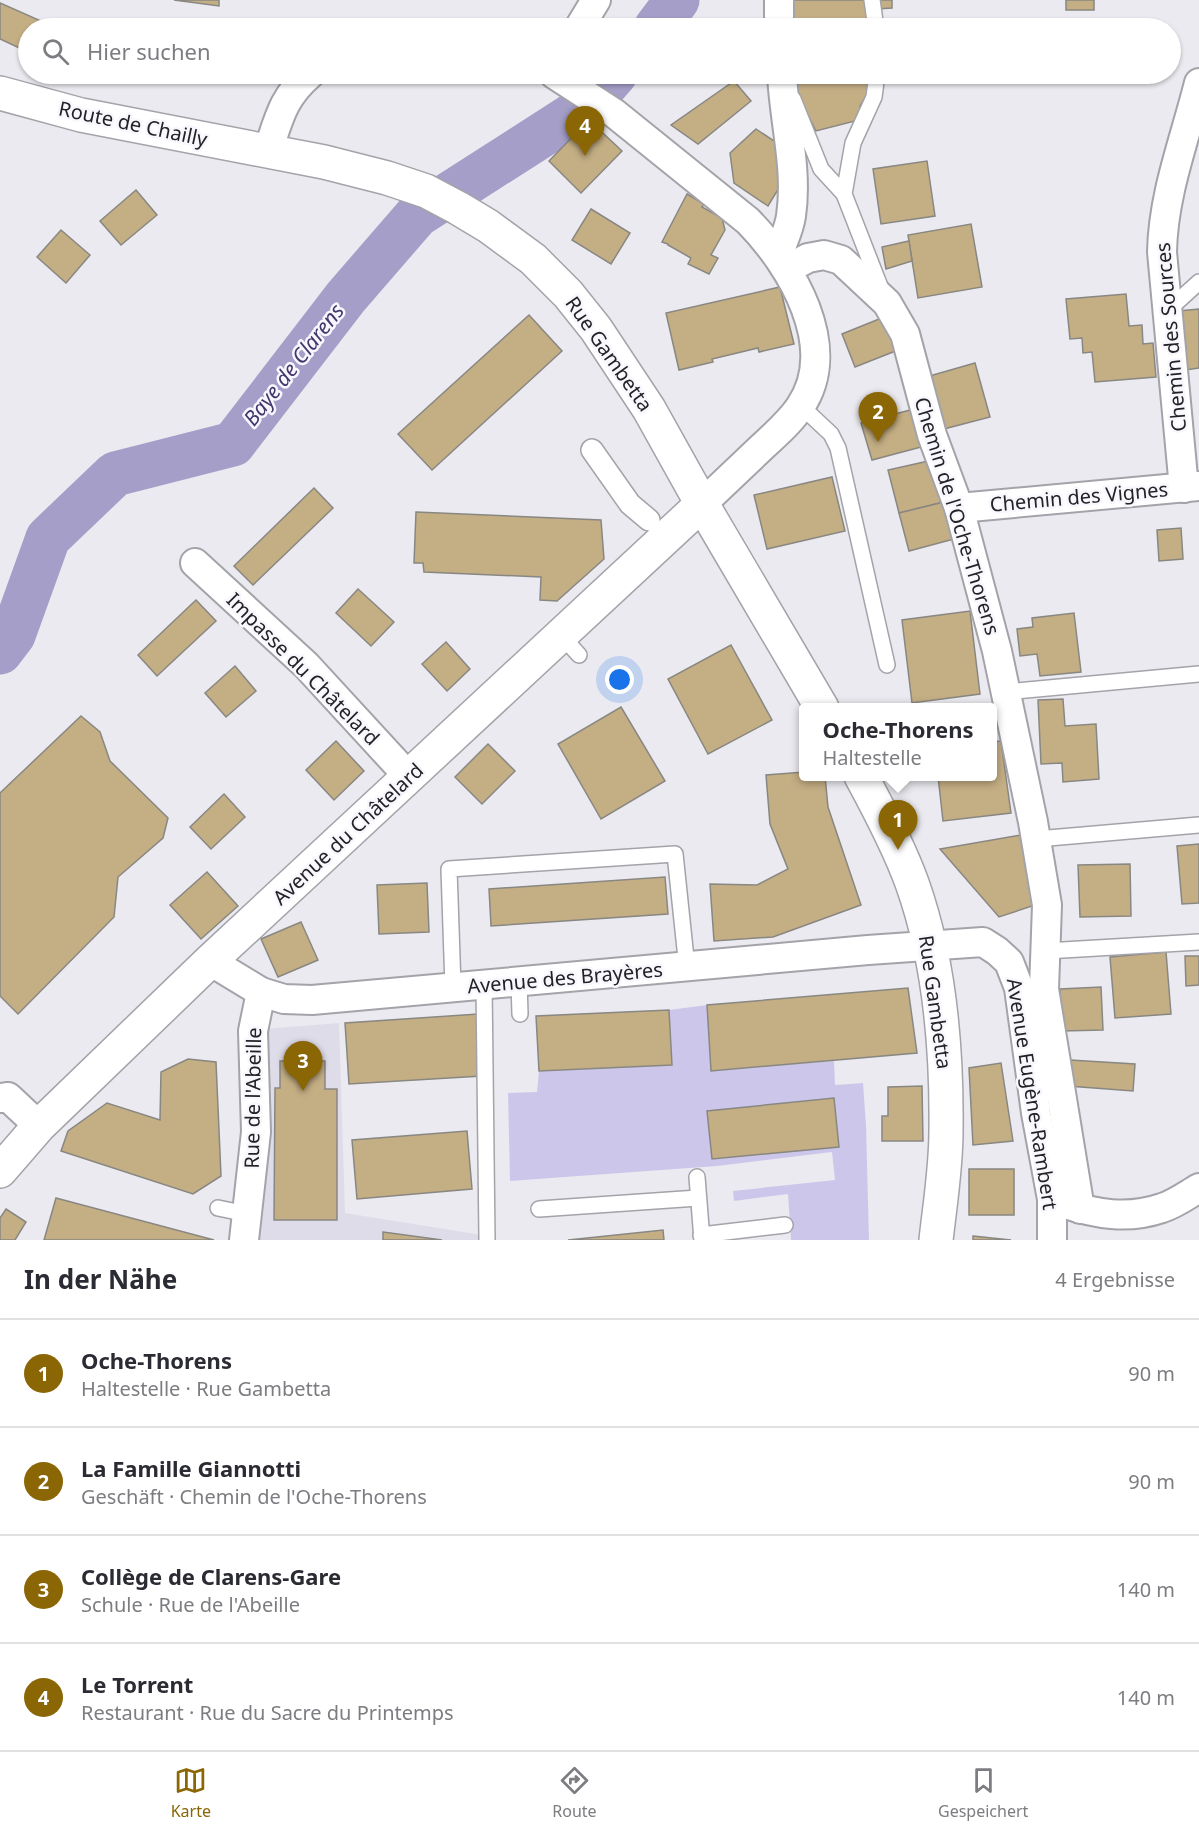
<!DOCTYPE html>
<html lang="de">
<head>
<meta charset="utf-8">
<style>
	body { margin:0; font-family:"Noto Sans",sans-serif; background:#f2f2f3; color:#2b2b33 }
	.you { position:absolute; left:620px; top:680px; width:21px; height:21px; margin:-15px; border:4px solid #fff; border-radius:50%; background:#1a73e8; box-shadow:0 0 0 9px #1a73e833 }
	.badge { display:grid; place-items:center; width:39px; height:39px; border-radius:50%; background:#8b6605; color:#fff; font-size:20px; font-weight:700 }
	.pin { position:absolute; translate:-50% -50px; filter:drop-shadow(0 2px 3px #0008) }
	.pin::after { content:''; position:absolute; top:32px; width:21px; height:18px; background:inherit; clip-path:polygon(0 0,100% 0,50% 100%) }
	.popup { position:absolute; left:799px; top:703px; width:198px; height:78px; box-sizing:border-box; display:grid; place-content:center; border-radius:6px; background:#fff; filter:drop-shadow(0 2px 4px #0005); font-size:20px; white-space:nowrap; color:#7c7c81 }
	.popup b { font-size:22px; color:#2b2b33 }
	.popup::after { content:''; position:absolute; left:50%; top:100%; margin-left:-12px; border:12px solid transparent; border-top-color:#fff }
	.list { margin:0; padding:0; list-style:none }
	h2 { display:flex; justify-content:space-between; align-items:center; height:78px; margin:0; padding:0 24px; font-size:26px }
	h2 small { font-size:20px; font-weight:400; color:#7c7c81 }
	.list li { display:grid; grid-template-columns:39px 1fr auto; gap:18px; align-items:center; box-sizing:border-box; height:108px; padding:0 24px; border-top:2px solid #e1e1e2 }
	.list b { display:block; font-size:22px; white-space:nowrap }
	.list p { margin:0; font-size:20px; white-space:nowrap; color:#7c7c81 }
	.list em { font-size:20px; font-style:normal; color:#7c7c81 }
	.icon { flex:none; width:33px; height:33px; fill:none; stroke:currentColor; stroke-width:2; stroke-linecap:round; stroke-linejoin:round }
	.map { position:relative; flex:none; width:1199px; height:1240px; overflow:hidden }
	.search { position:absolute; background:#fff; box-shadow:0 2px 4px #0004; left:18px; right:18px; top:18px; height:66px; display:flex; align-items:center; gap:15px; box-sizing:border-box; padding:0 21px; border-radius:33px; color:#7c7c81; font-size:22px }
	.sheet { height:510px; background:#fff }
	nav { display:flex; justify-content:space-around; align-items:center; box-sizing:border-box; height:84px; border-top:2px solid #e1e1e2; background:#fff; font-size:16px; color:#7c7c81 }
	nav a { display:grid; justify-items:center; gap:3px }
	nav .on { color:#8b6605 }
	.map>svg:first-child { display:block }
</style>
</head>
<body>
<div class="map">
<svg width="1199" height="1240" viewBox="0 0 1199 1240">
	<rect width="100%" height="100%" fill="#ebeaf0"/>
	<polygon fill="#dedce9" points="339,1023 345,1213 482,1235 482,1240 255,1240 265,1029"/>
	<polygon fill="#ccc7ea" points="707,1005 711,1070 834,1061 835,1085 863,1083 866,1125 869,1240 791,1240 788,1194 734,1201 733,1191 835,1180 832,1152 717,1166 510,1181 508,1093 537,1092 539,1071 672,1065 669,1010"/>
	<g fill="none" stroke-linecap="round" stroke-linejoin="round">
		<g stroke="#a49ec8" stroke-width="45">
			<polyline points="656,28 677,0"/>
			<polyline points="0,652 13,635 48,538 115,474 233,444 346,297 417,215 587,106 615,74"/>
		</g>
	</g>
	<g fill="#c4ae84" stroke="#898782" stroke-width="1.5">
		<polygon points="174,0 219,0 219,6"/>
		<polygon points="786,0 866,0 869,28 788,28"/>
		<polygon points="875,0 892,0 892,8 876,9"/>
		<rect x="1066" y="0" width="28" height="10"/>
		<polygon points="0,3 50,25 48,28 28,28 28,52 0,39"/>
		<polygon points="793,74 870,74 870,90 860,106 859,120 816,131 800,100"/>
		<polygon points="734,81 751,101 698,144 671,125"/>
		<polygon points="589,120 622,151 581,193 549,161"/>
		<polygon points="756,129 786,149 788,173 768,206 734,183 730,153"/>
		<polygon points="927,161 935,216 881,224 873,169"/>
		<polygon points="136,190 157,215 121,245 100,221"/>
		<polygon points="687,194 704,204 702,207 722,218 725,230 711,255 718,258 709,274 688,264 691,258 668,245 668,244 662,242"/>
		<polygon points="591,209 630,233 611,264 572,240"/>
		<polygon points="971,224 982,287 918,298 908,235"/>
		<polygon points="61,230 90,255 66,283 37,257"/>
		<polygon points="909,241 912,261 886,269 882,247"/>
		<polygon points="780,287 794,344 759,352 758,348 712,359 713,362 679,370 666,313"/>
		<polygon points="1126,294 1129,326 1142,325 1143,344 1153,343 1156,377 1095,382 1092,352 1083,353 1082,338 1070,339 1066,299"/>
		<polygon points="1199,309 1199,368 1186,370 1179,311"/>
		<polygon points="529,315 562,351 432,470 398,434"/>
		<polygon points="884,317 898,350 855,367 842,334"/>
		<polygon points="975,363 990,417 940,430 926,377"/>
		<polygon points="914,409 925,446 872,460 861,423"/>
		<polygon points="933,460 944,502 899,513 888,470"/>
		<polygon points="832,477 845,531 767,549 754,495"/>
		<polygon points="314,488 333,508 253,585 234,566"/>
		<polygon points="944,502 954,539 909,551 899,513"/>
		<polygon points="416,512 601,520 604,559 557,601 540,600 541,577 424,572 423,563 414,563"/>
		<polygon points="1181,528 1183,559 1159,561 1157,530"/>
		<polygon points="358,589 394,622 371,646 336,613"/>
		<polygon points="196,600 216,621 157,676 138,655"/>
		<polygon points="970,611 980,694 912,703 902,620"/>
		<polygon points="1074,613 1081,672 1040,676 1037,654 1020,656 1017,629 1033,627 1032,618"/>
		<polygon points="446,642 470,669 447,691 422,664"/>
		<polygon points="731,645 772,720 708,754 668,679"/>
		<polygon points="235,666 256,691 226,717 205,693"/>
		<polygon points="1063,699 1065,726 1096,724 1099,779 1063,782 1062,763 1041,764 1038,700"/>
		<polygon points="621,707 665,781 601,819 558,744"/>
		<polygon points="81,716 100,732 110,761 168,818 163,838 118,877 114,917 18,1014 0,996 0,793"/>
		<polygon points="336,741 364,771 334,800 306,770"/>
		<polygon points="1001,741 1011,813 943,821 938,776 992,776 992,742"/>
		<polygon points="488,744 515,771 482,804 455,777"/>
		<polygon points="804,772 804,776 825,776 828,807 861,905 773,937 714,941 710,884 757,885 788,869 770,824 766,775"/>
		<polygon points="224,794 245,817 211,849 190,827"/>
		<polygon points="1021,835 1035,905 999,917 940,849"/>
		<polygon points="1199,844 1199,903 1182,904 1177,846"/>
		<polygon points="1130,864 1131,916 1080,917 1078,865"/>
		<polygon points="207,872 238,906 201,939 170,905"/>
		<polygon points="665,877 668,914 491,926 489,889"/>
		<polygon points="427,883 429,932 379,934 377,885"/>
		<polygon points="301,922 318,960 278,977 261,939"/>
		<polygon points="1166,952 1171,1014 1115,1018 1110,957"/>
		<polygon points="1185,956 1199,956 1199,985 1186,986"/>
		<polygon points="1101,987 1103,1030 1062,1031 1060,989"/>
		<polygon points="908,988 917,1053 711,1071 707,1005"/>
		<polygon points="669,1010 672,1065 539,1071 536,1016"/>
		<polygon points="478,1014 482,1076 349,1084 345,1023"/>
		<polygon points="188,1059 216,1062 221,1176 193,1194 61,1151 68,1131 107,1103 160,1120 161,1072"/>
		<polygon points="1070,1060 1135,1064 1133,1091 1068,1086"/>
		<polygon points="280,1061 325,1061 325,1089 337,1089 337,1220 274,1220 275,1088 280,1088"/>
		<polygon points="1001,1063 1013,1141 973,1145 969,1068"/>
		<polygon points="922,1086 923,1141 882,1141 882,1116 888,1116 888,1087"/>
		<polygon points="834,1098 839,1147 712,1159 707,1111"/>
		<polygon points="467,1131 472,1189 357,1199 352,1140"/>
		<rect x="969" y="1169" width="45" height="46"/>
		<polygon points="56,1198 214,1240 44,1240"/>
		<polygon points="6,1209 26,1222 15,1240 0,1240 0,1218"/>
		<polygon points="663,1230 664,1240 568,1240"/>
		<polygon points="383,1232 442,1240 383,1240"/>
		<polygon points="973,1236 1011,1240 973,1240"/>
	</g>
	<g fill="none" stroke-linecap="round" stroke-linejoin="round">
		<defs>
			<g id="service">
				<polyline points="872,0 876,28"/>
				<polyline points="877,74 874,97 853,143 844,194 881,289"/>
				<polyline points="793,99 821,169 844,194"/>
				<polyline points="1167,311 1199,282"/>
				<polyline points="801,406 831,434 838,448 887,665"/>
				<polyline points="560,634 579,655"/>
				<polyline points="1006,692 1199,674"/>
				<polyline points="1037,839 1199,825"/>
				<polyline points="1046,951 1199,942"/>
				<polyline points="519,982 520,1014"/>
				<polyline points="484,984 487,1240"/>
				<polyline points="453,987 449,869 675,854 687,968"/>
				<polyline points="697,1177 702,1240"/>
				<polyline points="218,1208 247,1214"/>
				<polyline points="539,1209 698,1198"/>
				<polyline points="701,1235 785,1225"/>
			</g>
			<polyline id="pedestrian" points="592,450 630,504 649,520"/>
			<g id="minor">
				<polyline points="579,28 596,0"/>
				<polyline points="779,28 779,0"/>
				<path d="M554,74L614,113L748,221C791,265 841,347 800,407C790,422 776,434 762,447C742,466 722,485 702,504"/>
				<path d="M268,151C279,118 283,97 310,74"/>
				<path d="M778,256C782,243 789,230 791,216C798,169 784,121 782,74"/>
				<polyline points="787,269 808,258 824,255 841,260 887,303 905,334 932,435 959,508 997,651 1033,822 1047,905 1044,989 1080,1209"/>
				<path d="M1184,488L1162,252C1163,194 1185,139 1199,83"/>
				<polyline points="959,508 1199,486"/>
				<polyline points="195,563 306,665 409,777"/>
				<polyline points="210,961 261,992 284,999 312,1000 868,950 983,942 997,951 1009,962 1019,988 1036,1113 1052,1199 1052,1240"/>
				<polyline points="0,1098 8,1097 39,1126"/>
				<path d="M1062,1203C1096,1214 1127,1220 1162,1208C1175,1204 1187,1195 1199,1188"/>
				<polyline points="244,1240 256,1132 253,1031 261,992"/>
			</g>
			<polyline id="tertiary" points="0,1171 39,1126 210,961 702,504"/>
			<g id="secondary">
				<polyline points="0,93 81,115 324,162 387,178 426,191 458,208 488,226 533,259 568,294 596,329 649,409 702,504 822,708"/>
				<path d="M861,776C880,811 899,847 912,883C940,961 947,1049 946,1131C946,1168 940,1204 936,1240"/>
			</g>
		</defs>
		<use href="#service" stroke="#a4a3a9" stroke-width="18"/>
		<use href="#pedestrian" stroke="#a4a3a9" stroke-width="24"/>
		<use href="#minor" stroke="#a4a3a9" stroke-width="32"/>
		<use href="#tertiary" stroke="#a4a3a9" stroke-width="36"/>
		<use href="#secondary" stroke="#a4a3a9" stroke-width="36"/>
		<use href="#service" stroke="#fff" stroke-width="15"/>
		<use href="#pedestrian" stroke="#fff" stroke-width="21"/>
		<use href="#minor" stroke="#fff" stroke-width="28"/>
		<use href="#tertiary" stroke="#fff" stroke-width="33"/>
		<use href="#secondary" stroke="#fff" stroke-width="33"/>
	</g>
	<g text-anchor="middle" stroke-width="5" stroke-linejoin="round" paint-order="stroke">
		<g font-size="20" fill="#232325" stroke="#f8f7fd">
			<text transform="translate(133 124) rotate(12)" y="7">Route de Chailly</text>
			<text transform="translate(1171 337) rotate(-95)" y="7">Chemin des Sources</text>
			<text transform="translate(609 354) rotate(55)" y="7">Rue Gambetta</text>
			<text transform="translate(1079 497) rotate(-5)" y="7">Chemin des Vignes</text>
			<text transform="translate(957 516) rotate(73)" y="7">Chemin de l'Oche-Thorens</text>
			<text transform="translate(303 669) rotate(45)" y="7">Impasse du Châtelard</text>
			<text transform="translate(348 834) rotate(-43)" y="7">Avenue du Châtelard</text>
			<text transform="translate(565 978) rotate(-5)" y="7">Avenue des Brayères</text>
			<text transform="translate(935 1002) rotate(82)" y="7">Rue Gambetta</text>
			<text transform="translate(1032 1094) rotate(81)" y="7">Avenue Eugène-Rambert</text>
			<text transform="translate(253 1098) rotate(-89)" y="7">Rue de l'Abeille</text>
		</g>
		<g font-size="21" font-style="italic" fill="#43366d" stroke="#f8f7fd">
			<text transform="translate(294 365) rotate(-52)" y="7">Baye de Clarens</text>
		</g>
	</g>
</svg>
<div class="you"></div>
<div class="pin badge" style="left:898px;top:850px">1</div>
<div class="popup"><b>Oche-Thorens</b>Haltestelle</div>
<div class="pin badge" style="left:878px;top:442px">2</div>
<div class="pin badge" style="left:303px;top:1091px">3</div>
<div class="pin badge" style="left:585px;top:156px">4</div>
<div class="search"><svg class="icon" aria-label="search" viewBox="0 0 24 24"><circle cx="10" cy="10" r="6"/><path d="M15 15l6 6"/></svg>Hier suchen</div>
</div>
<section class="sheet">
<h2>In der Nähe<small>4 Ergebnisse</small></h2>
<ul class="list">
<li><span class="badge">1</span><div><b>Oche-Thorens</b><p>Haltestelle · Rue Gambetta</p></div><em>90 m</em></li>
<li><span class="badge">2</span><div><b>La Famille Giannotti</b><p>Geschäft · Chemin de l'Oche-Thorens</p></div><em>90 m</em></li>
<li><span class="badge">3</span><div><b>Collège de Clarens-Gare</b><p>Schule · Rue de l'Abeille</p></div><em>140 m</em></li>
<li><span class="badge">4</span><div><b>Le Torrent</b><p>Restaurant · Rue du Sacre du Printemps</p></div><em>140 m</em></li>
</ul>
</section>
<nav>
<a class="on"><svg class="icon" aria-label="map" viewBox="0 0 24 24"><path d="M3 6l6-2 6 2 6-2v14l-6 2-6-2-6 2zM9 4v14M15 6v14"/></svg>Karte</a>
<a><svg class="icon" aria-label="directions" viewBox="0 0 24 24"><path d="M12 3l9 9-9 9-9-9zM9 14v-3h6M13 9l2 2-2 2"/></svg>Route</a>
<a><svg class="icon" aria-label="saved" viewBox="0 0 24 24"><path d="M7 4h10v16l-5-4-5 4z"/></svg>Gespeichert</a>
</nav>
</body>
</html>
